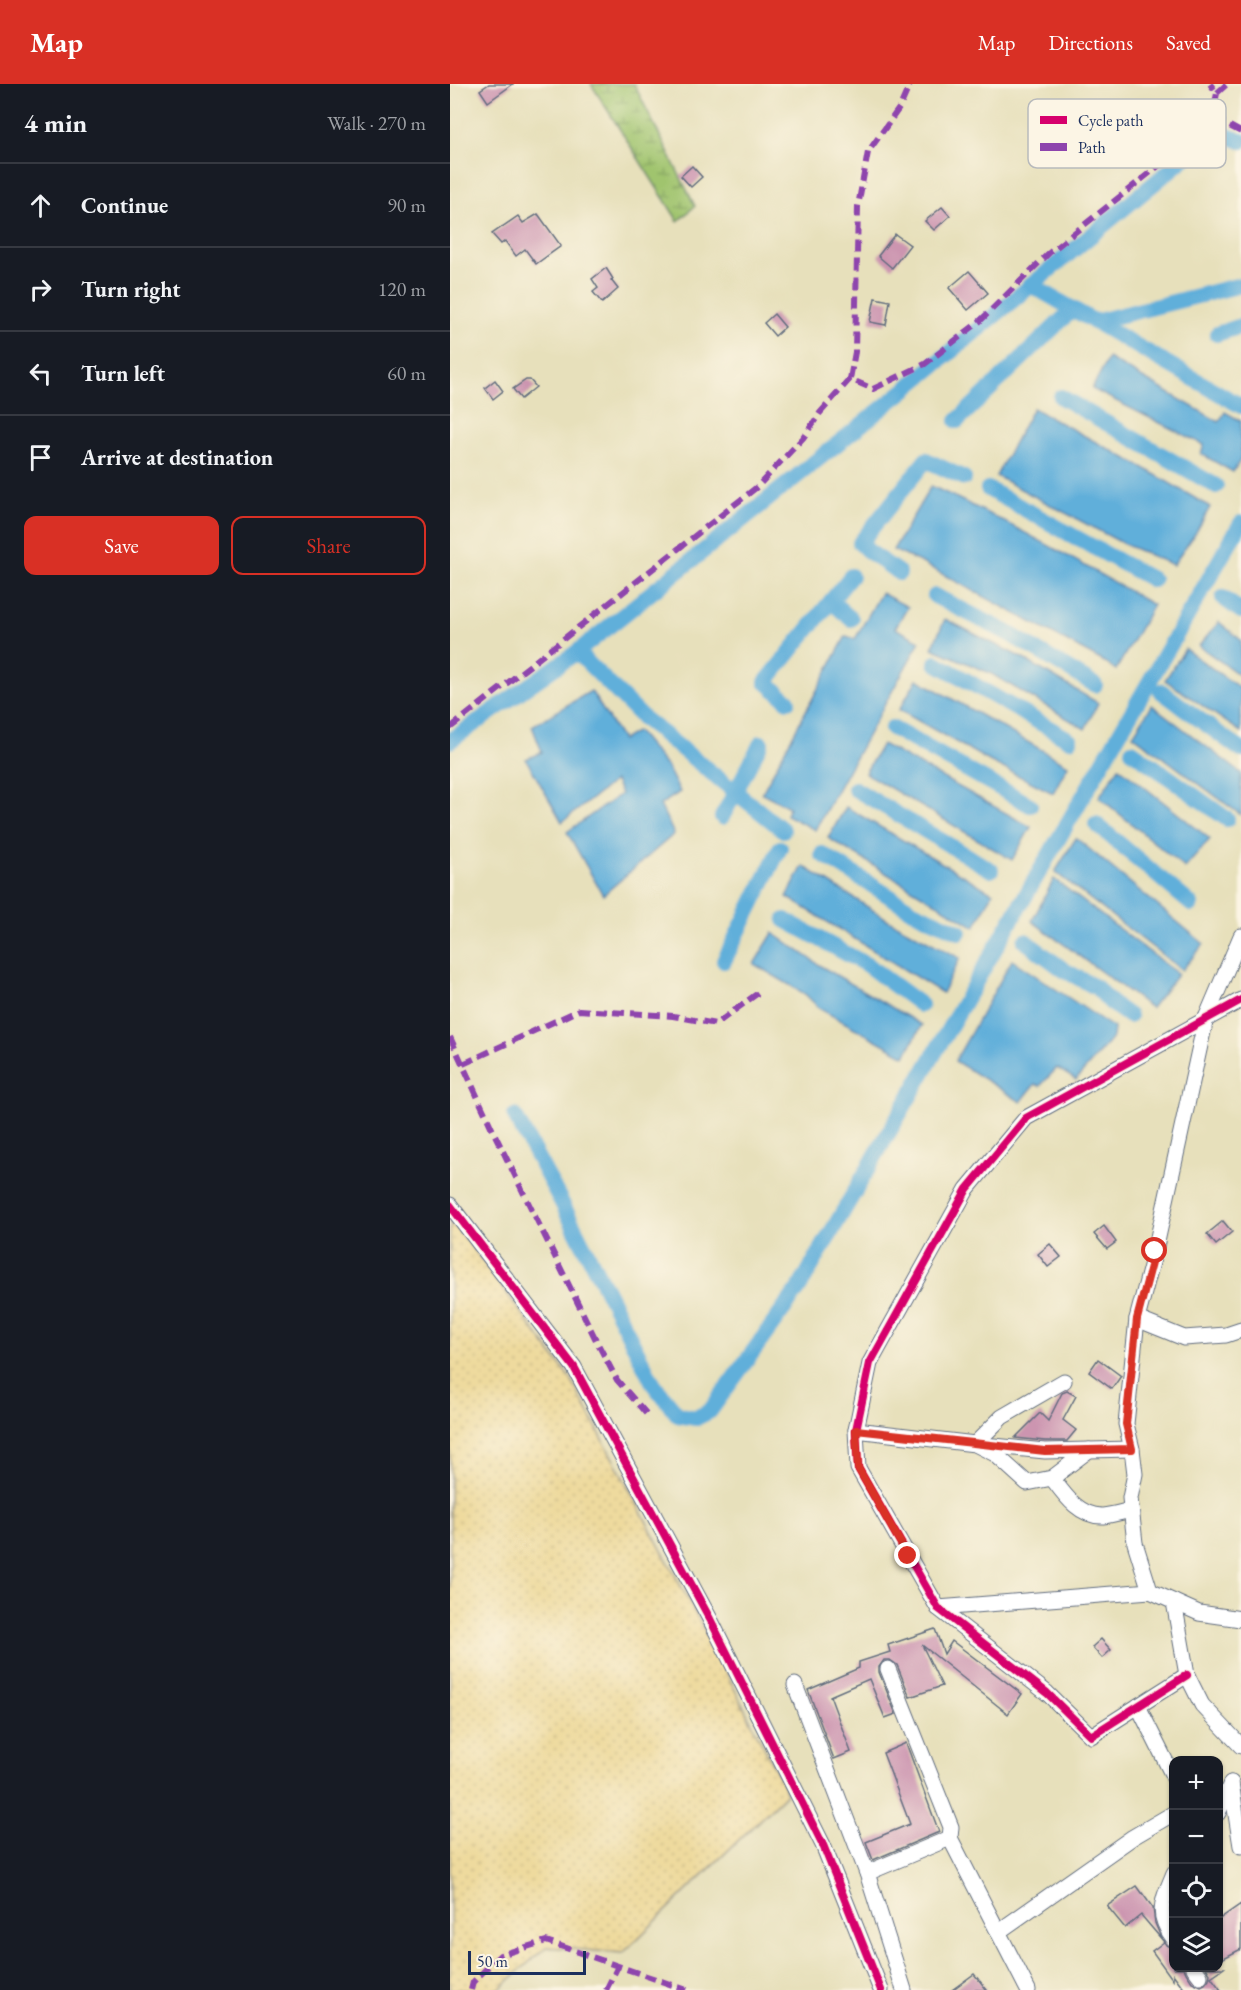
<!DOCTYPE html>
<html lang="en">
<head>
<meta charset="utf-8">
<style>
	body { margin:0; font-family:"EB Garamond",serif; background:#20242c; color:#f1f3f6 }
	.controls { position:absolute; right:18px; bottom:18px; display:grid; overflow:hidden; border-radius:12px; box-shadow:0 2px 4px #0004 }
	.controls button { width:54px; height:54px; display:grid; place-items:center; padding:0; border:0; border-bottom:2px solid #363941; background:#171b24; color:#f1f3f6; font:30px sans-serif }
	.scale { position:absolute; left:18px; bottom:15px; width:118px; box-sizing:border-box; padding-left:6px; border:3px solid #1b2f5e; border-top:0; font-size:16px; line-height:21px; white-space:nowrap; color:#1b2f5e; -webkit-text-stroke:4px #fcf5e5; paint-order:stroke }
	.stop { position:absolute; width:18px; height:18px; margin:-14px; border:4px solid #d93025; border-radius:50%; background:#fff }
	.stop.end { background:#d93025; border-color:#fff; box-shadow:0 2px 6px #0008 }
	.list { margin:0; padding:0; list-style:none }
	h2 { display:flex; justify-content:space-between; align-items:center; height:78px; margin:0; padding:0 24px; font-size:26px }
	h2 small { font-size:20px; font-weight:400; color:#9ea1a6 }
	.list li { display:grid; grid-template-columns:39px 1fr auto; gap:18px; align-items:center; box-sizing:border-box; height:84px; padding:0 24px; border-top:2px solid #363941 }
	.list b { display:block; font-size:22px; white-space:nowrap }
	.list em { font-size:20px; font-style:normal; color:#9ea1a6 }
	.actions { display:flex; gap:12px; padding:18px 24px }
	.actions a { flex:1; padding:14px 0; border:2px solid #d93025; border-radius:12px; text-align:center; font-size:21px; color:#d93025 }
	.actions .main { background:#d93025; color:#fff }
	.icon { flex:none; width:33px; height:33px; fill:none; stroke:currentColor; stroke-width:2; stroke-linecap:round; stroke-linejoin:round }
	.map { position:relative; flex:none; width:791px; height:1906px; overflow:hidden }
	header { display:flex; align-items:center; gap:36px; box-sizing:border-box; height:84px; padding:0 30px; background:#d93025; color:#fff }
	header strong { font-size:28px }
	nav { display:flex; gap:33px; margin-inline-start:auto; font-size:21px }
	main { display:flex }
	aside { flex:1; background:#171b24 }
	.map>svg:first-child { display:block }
</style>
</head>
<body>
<header>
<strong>Map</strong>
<nav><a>Map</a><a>Directions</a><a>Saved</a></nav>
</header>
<main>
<aside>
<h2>4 min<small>Walk · 270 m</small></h2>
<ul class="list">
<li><svg class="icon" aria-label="ahead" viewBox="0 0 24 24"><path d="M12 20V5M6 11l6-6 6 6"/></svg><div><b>Continue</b></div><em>90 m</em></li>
<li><svg class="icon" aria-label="right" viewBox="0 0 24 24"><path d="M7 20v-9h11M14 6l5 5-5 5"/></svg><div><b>Turn right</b></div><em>120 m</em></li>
<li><svg class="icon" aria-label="left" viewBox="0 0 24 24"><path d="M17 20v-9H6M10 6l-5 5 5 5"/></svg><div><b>Turn left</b></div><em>60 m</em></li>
<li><svg class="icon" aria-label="arrive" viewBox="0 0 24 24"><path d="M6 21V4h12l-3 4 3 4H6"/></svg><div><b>Arrive at destination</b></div></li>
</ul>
<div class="actions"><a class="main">Save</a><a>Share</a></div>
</aside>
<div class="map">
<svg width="791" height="1906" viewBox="0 0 791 1906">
	<defs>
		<pattern id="wetland-marsh" width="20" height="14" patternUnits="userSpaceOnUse" patternTransform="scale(1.5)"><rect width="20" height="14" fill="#a0c46e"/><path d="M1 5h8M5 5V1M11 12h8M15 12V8" fill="none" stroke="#82a05e"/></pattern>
		<pattern id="sand-dots" width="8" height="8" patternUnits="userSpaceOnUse" patternTransform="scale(1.5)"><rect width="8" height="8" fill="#eeda9e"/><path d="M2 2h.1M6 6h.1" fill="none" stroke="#ccbb8a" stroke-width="1.8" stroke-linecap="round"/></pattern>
	</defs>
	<rect width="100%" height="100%" fill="#fcf5e5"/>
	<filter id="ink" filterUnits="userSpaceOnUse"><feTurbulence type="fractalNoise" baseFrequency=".0167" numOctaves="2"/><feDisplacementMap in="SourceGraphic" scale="12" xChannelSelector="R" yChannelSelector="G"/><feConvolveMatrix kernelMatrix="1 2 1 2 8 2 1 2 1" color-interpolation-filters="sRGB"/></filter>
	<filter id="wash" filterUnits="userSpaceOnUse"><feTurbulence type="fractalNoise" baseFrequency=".008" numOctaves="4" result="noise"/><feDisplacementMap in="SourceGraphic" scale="24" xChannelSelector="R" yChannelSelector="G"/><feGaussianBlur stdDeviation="1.35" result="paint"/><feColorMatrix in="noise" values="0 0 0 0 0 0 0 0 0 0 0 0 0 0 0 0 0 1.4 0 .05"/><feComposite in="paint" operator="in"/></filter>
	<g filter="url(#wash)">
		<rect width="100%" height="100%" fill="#e7e0bb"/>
		<polygon fill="url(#wetland-marsh)" stroke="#5e7a66" stroke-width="1.5" points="141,0 184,0 245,122 228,137"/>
		<polygon fill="url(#sand-dots)" stroke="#84847e" stroke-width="1.5" points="0,1134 120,1294 267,1570 337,1709 173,1869 96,1863 48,1906 0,1906"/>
		<g fill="#60afda" stroke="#3e6f9c" stroke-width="1.5">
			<polygon points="658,274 769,338 775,328 791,337 791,375 783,388 751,370 754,361 642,305"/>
			<polygon points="583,324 694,384 760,423 745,450 723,481 674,460 546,392"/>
			<path d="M481,402C558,437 631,479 703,521L666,586L651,576L472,479L443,466Z"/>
			<polygon points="431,509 458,523 445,544 470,557 365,746 336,731 339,723 312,709 396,552 405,555"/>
			<polygon points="495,535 572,574 648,619 635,645 540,589 482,564"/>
			<polygon points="769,538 791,556 791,592 749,562"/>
			<polygon points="735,565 791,605 791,648 715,596"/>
			<polygon points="467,595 618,681 603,709 541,678 449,626"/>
			<polygon points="141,607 172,656 187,647 217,683 230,708 210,721 224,750 153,811 117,748 171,710 165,697 112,738 76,675 92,668 82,642"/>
			<polygon points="702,621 791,689 791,731 683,651"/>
			<polygon points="432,660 581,743 562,776 415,689"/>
			<polygon points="669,683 760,755 735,784 649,713"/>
			<polygon points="396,723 543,809 525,843 378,754"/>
			<polygon points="626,754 754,860 732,886 605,788"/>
			<polygon points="353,782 440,837 510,874 492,909 337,813"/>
			<polygon points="604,795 728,890 701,924 582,837"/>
			<polygon points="323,849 374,884 472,941 455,972 370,925 355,910 304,880"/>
			<polygon points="562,876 664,944 663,953 626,996 607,984 590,1002 585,1000 571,1018 505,977"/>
		</g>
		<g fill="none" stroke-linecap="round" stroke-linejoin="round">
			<g stroke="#60afda" stroke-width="16">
				<polyline points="581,201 791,322"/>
				<polyline points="644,238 791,201"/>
				<polyline points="767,250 791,242"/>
				<polyline points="611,313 766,402"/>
				<polyline points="507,337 623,225"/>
				<polyline points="538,405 703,496"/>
				<polyline points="449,489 417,466 410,459 476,376 514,394"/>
				<polyline points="485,512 558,549 645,601"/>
				<polyline points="773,514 791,527"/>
				<polyline points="381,517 401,535"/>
				<polyline points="486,579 620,656"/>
				<polyline points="711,607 791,666"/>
				<polyline points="338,617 316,598 401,492"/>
				<polyline points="442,644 580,721"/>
				<polyline points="0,657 127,568"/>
				<polyline points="682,667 777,735"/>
				<polyline points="405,705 541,786"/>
				<polyline points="272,733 311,659"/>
				<polyline points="646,740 741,820"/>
				<polyline points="333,746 193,634 127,568 456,305 760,53 769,49 791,57"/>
				<polyline points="372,770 463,827 509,848"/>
				<polyline points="335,836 417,881 471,921"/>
				<polyline points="575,857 614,886 647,904 661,919 679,932"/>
				<polyline points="274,877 330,764"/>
				<polyline points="65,1032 112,1119 204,1301 228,1331 246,1334 260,1327 349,1204 791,439"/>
			</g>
		</g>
		<g id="blocks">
			<g fill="#cc95b0">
				<polygon points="39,0 63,0 38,18 30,6"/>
				<polygon points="242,82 252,93 241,103 231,92"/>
				<polygon points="492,123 500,132 484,146 475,137"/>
				<polygon points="88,130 111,162 86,180 75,165 66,172 55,157 51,160 42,150 68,132 73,139"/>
				<polygon points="445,150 460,161 442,184 428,172"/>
				<polygon points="156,184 163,195 161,196 168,205 152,219 143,208 148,204 142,195"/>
				<polygon points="519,187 538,209 518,226 499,204"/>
				<polygon points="425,214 440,217 436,241 420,238"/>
				<polygon points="324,230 335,243 325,252 314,239"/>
				<polygon points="45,296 53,307 43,315 35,304"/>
				<polygon points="76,296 80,296 86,303 71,315 63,305"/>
				<polygon points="773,1137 782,1148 766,1161 757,1150"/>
				<polygon points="654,1142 666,1158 657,1165 644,1150"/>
				<polygon points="600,1160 611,1173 598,1183 588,1170"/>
				<polygon points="648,1275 671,1292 662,1305 639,1288"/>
				<polygon points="617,1307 626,1312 613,1336 626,1346 617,1357 595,1357 565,1354 590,1329 598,1337 612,1309"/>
				<polygon points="485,1545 494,1570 502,1557 572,1610 558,1630 472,1561 492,1602 460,1613 447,1581 440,1576 434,1576 429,1583 429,1588 446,1630 435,1634 419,1595 380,1612 401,1668 384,1675 358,1606 409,1584 409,1578 440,1568 438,1561"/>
				<polygon points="651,1555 661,1566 652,1574 642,1563"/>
				<polygon points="456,1659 489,1748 423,1776 416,1758 460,1740 433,1669"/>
				<polygon points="687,1802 703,1824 705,1839 710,1851 716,1861 723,1865 723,1884 734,1884 736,1889 742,1898 751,1902 755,1900 759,1895 760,1890 756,1884 774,1884 761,1893 771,1906 735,1906 723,1890 723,1896 702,1867 714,1858 691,1831 675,1844 657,1822"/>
				<polygon points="791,1820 791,1865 768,1877 768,1836"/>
				<polygon points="524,1890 537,1906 502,1906"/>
			</g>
		</g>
	</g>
	<g filter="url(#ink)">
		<use href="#blocks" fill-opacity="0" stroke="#626d7f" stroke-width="1.5"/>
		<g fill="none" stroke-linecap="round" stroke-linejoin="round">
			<defs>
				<g id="minor">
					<polyline points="0,1121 124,1283 260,1535 373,1761 431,1906"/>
					<polyline points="687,1235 734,1254 776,1251 791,1246"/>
					<polyline points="406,1346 525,1360 545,1370 577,1399 602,1394 639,1366"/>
					<polyline points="525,1360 552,1333 614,1297"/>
					<polyline points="534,1361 595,1367 682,1365"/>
					<path d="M602,1394C614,1410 629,1433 653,1432C662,1431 672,1428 681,1426"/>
					<polyline points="700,1507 685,1459 680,1414 685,1390 682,1365 676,1340 687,1235 705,1167 756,934 791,852"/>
					<polyline points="724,1518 737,1591 752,1621 791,1662"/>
					<polyline points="488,1524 700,1507 749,1529 791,1535"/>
					<polyline points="438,1585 501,1743 500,1754 578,1906"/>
					<polyline points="737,1591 641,1652 597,1609 488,1524 408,1384 406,1346 420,1279 517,1105 576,1034 791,916"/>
					<polyline points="345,1601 417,1789 454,1906"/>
					<polyline points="688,1622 724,1694"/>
					<polyline points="781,1699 791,1762"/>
					<polyline points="768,1729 781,1699"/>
					<polyline points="417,1789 500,1754"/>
					<path d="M724,1789C713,1817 704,1828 724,1855"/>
					<polyline points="548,1848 683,1753 724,1729"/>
					<polyline points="744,1884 750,1892"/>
				</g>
			</defs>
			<use href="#minor" stroke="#626d7f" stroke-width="17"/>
			<use href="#minor" stroke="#fff" stroke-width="15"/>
			<g stroke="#8e44ad" stroke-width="6" stroke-dasharray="12 6" stroke-linecap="butt">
				<polyline points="767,9 777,0"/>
				<polyline points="764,34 791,48"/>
				<polyline points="400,295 405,268 408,122 418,68 450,23 460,0"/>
				<polyline points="0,644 307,403 353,354 370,329 400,295 423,305 475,280 529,238 599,169 761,40 767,9 760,0"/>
				<polyline points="0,953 45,1051 148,1260 167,1296 200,1334"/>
				<polyline points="13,980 129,926 223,932 266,940 308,909"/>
				<polyline points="21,1906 23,1898 50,1871 96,1857 237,1906"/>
				<polyline points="156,1906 168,1882"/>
			</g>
			<defs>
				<g id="cycleway">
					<polyline points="0,1121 124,1283 260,1535 373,1761 431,1906"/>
					<polyline points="737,1591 641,1652 597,1609 488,1524 408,1384 406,1346 420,1279 517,1105 576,1034 791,916"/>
				</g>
			</defs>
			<use href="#cycleway" stroke="#fcf5e5" stroke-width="11"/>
			<use href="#cycleway" stroke="#d6006c" stroke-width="8"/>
		</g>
	</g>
	<g fill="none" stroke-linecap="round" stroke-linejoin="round" filter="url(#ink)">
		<polyline stroke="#d93025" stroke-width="8" points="458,1472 408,1384 406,1346 595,1367 682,1365 676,1340 687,1235 705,1167"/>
	</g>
	<rect x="578" y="15" width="198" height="69" rx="9" fill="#fcf5e5" stroke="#b8babc" stroke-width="1.5"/>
	<rect x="590" y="32" width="27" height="8" fill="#d6006c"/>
	<rect x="590" y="59" width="27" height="8" fill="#8e44ad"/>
	<g font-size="16" fill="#1b2f5e">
		<text x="628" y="42">Cycle path</text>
		<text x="628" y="69">Path</text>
	</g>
</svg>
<div class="controls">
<button>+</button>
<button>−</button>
<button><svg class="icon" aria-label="locate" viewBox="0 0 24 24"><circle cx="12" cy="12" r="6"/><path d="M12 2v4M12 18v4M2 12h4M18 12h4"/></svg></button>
<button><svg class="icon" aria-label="layers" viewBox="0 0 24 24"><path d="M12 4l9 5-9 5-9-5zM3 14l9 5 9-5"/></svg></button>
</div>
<div class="scale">50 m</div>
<div class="stop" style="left:705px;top:1167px"></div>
<div class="stop end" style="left:458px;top:1472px"></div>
</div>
</main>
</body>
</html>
